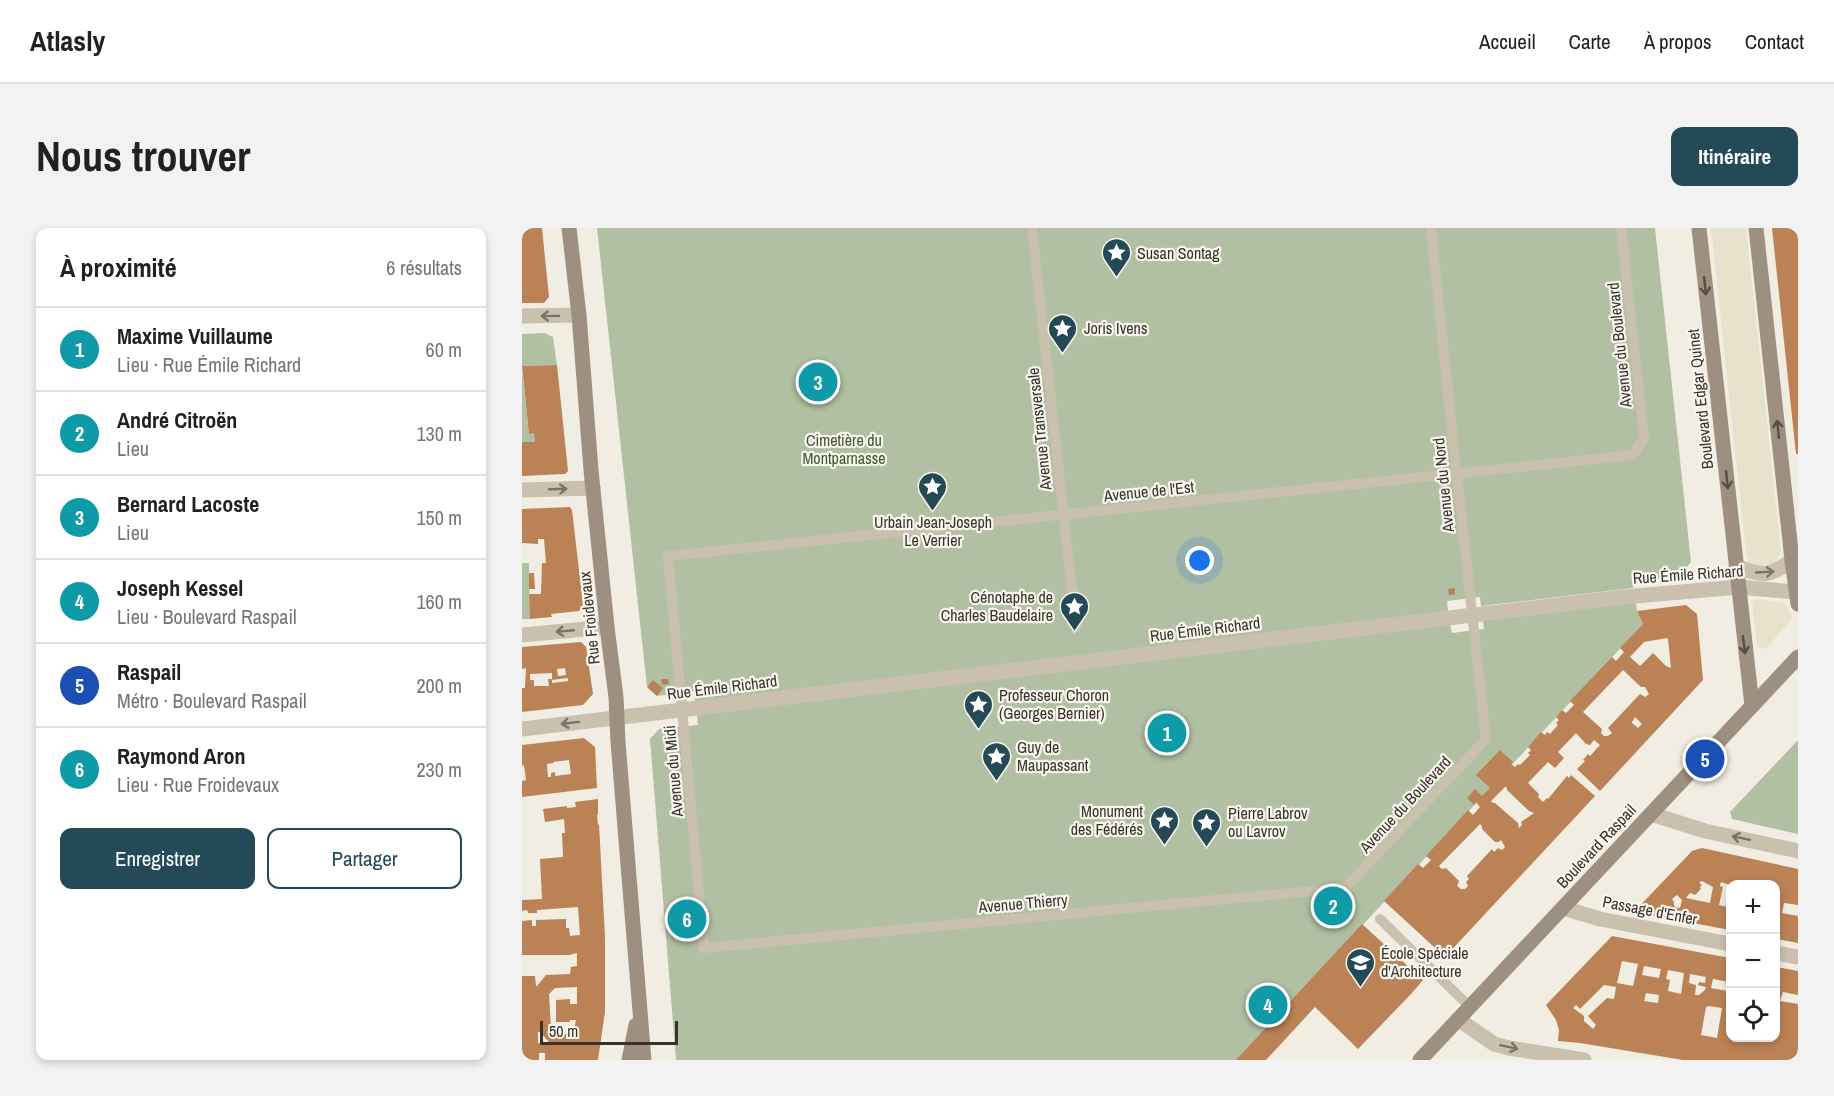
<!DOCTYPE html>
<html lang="fr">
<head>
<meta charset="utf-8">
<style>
	body { margin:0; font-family:"Archivo Narrow",sans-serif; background:#f2f2f2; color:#202124 }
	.controls { position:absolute; right:18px; bottom:18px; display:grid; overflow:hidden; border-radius:12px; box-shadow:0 3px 9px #0003 }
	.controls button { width:54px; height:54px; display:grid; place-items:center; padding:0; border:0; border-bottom:2px solid #e0e0e0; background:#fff; color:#202124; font:30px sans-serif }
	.scale { position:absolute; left:18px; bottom:15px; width:138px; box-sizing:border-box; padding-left:6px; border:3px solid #39322c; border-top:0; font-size:16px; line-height:21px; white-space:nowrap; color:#39322c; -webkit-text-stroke:4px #f9f6ee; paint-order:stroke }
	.you { position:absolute; left:678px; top:333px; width:21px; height:21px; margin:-15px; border:4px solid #fff; border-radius:50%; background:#1a73e8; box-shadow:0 0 0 9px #1a73e833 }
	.badge { display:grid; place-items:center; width:39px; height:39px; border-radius:50%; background:#254a57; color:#fff; font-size:20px; font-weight:700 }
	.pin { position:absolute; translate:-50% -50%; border:3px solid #fff; box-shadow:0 2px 6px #0006 }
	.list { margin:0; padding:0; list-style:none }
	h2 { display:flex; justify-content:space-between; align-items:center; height:78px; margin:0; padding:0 24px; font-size:26px }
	h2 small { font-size:20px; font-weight:400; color:#757577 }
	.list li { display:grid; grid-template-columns:39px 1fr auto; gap:18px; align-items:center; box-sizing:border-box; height:84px; padding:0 24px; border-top:2px solid #e0e0e0 }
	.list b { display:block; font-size:22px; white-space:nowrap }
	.list p { margin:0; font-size:20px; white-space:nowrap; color:#757577 }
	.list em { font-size:20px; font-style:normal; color:#757577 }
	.actions { display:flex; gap:12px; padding:18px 24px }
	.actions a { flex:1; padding:14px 0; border:2px solid #254a57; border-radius:12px; text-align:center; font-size:21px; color:#254a57 }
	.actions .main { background:#254a57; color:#fff }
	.icon { flex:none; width:33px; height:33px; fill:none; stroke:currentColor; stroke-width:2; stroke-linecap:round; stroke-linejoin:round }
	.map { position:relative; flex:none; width:1276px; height:832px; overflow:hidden; border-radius:12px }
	header { display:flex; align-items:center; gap:36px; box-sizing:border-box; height:84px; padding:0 30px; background:#fff; border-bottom:2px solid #e0e0e0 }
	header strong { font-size:28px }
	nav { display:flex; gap:33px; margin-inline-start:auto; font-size:21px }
	.intro { display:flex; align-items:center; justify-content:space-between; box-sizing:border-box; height:144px; padding:0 36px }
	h1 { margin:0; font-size:42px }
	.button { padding:15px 27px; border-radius:12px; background:#254a57; color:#fff; font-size:21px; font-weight:700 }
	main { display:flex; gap:36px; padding:0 36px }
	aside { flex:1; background:#fff; border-radius:12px; box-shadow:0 3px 9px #0003 }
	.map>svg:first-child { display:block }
</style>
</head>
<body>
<header>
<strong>Atlasly</strong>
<nav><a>Accueil</a><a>Carte</a><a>À propos</a><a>Contact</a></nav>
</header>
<div class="intro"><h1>Nous trouver</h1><a class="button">Itinéraire</a></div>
<main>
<aside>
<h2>À proximité<small>6 résultats</small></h2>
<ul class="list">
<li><span class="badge" style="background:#0f9aa8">1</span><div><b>Maxime Vuillaume</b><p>Lieu · Rue Émile Richard</p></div><em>60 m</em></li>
<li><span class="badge" style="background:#0f9aa8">2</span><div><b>André Citroën</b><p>Lieu</p></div><em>130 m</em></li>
<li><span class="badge" style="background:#0f9aa8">3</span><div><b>Bernard Lacoste</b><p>Lieu</p></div><em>150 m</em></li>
<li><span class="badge" style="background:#0f9aa8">4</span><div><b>Joseph Kessel</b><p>Lieu · Boulevard Raspail</p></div><em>160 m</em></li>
<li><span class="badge" style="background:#1a4fb4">5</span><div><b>Raspail</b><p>Métro · Boulevard Raspail</p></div><em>200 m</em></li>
<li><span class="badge" style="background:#0f9aa8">6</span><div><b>Raymond Aron</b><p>Lieu · Rue Froidevaux</p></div><em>230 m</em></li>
</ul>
<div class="actions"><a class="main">Enregistrer</a><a>Partager</a></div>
</aside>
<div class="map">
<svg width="1276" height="832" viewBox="0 0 1276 832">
	<rect width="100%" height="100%" fill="#f2ede2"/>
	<g fill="#b1c0a3">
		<polygon points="75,0 1133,0 1169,334 1161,344 1162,348 1111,355 1111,360 959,378 958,369 925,373 926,383 173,474 172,464 135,468 125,459"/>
		<polygon points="23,105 31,109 35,137 0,138 0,106"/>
		<polygon points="0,142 7,205 12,205 13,214 1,214 0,213"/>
		<polygon points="0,335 7,335 8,391 0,391"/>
		<polygon points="1114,374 1115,383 1121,396 715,832 154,832 128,511 137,501 176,497 175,487 928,396 930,405 962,401 961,392"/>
		<polygon points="1276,512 1276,606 1210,591 1208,584"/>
	</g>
	<g fill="#e8e1cb">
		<polygon points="1189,0 1224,0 1259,323 1255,333 1246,339 1234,338 1227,334 1224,326"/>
		<polygon points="1235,371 1263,375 1270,389 1268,394 1244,420 1240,421 1235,417 1230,377 1231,373"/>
	</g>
	<g fill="#bb8256" fill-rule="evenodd">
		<polygon points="0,0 20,0 27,69 22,75 0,75"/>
		<polygon points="1250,0 1276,0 1276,226 1274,226"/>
		<polygon points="35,137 46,243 43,246 0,248 0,214 13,214 12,205 7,206 0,138"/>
		<polygon points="48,279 50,282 61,377 57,383 29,386 30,389 8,391 7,366 19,366 20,335 24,335 22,311 16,311 16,316 0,315 0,281"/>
		<polygon points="7,345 12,345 13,361 7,361"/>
		<polygon points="933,360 933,366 927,367 926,361"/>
		<path d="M1164,377L1175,386L1181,452L1078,563L1055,541L1063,533L1061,532L1066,526L1068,528L1078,517L1072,512L1068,517L1064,516L1054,505L1036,524L1042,530L1033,540L1026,534L1006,555L1017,566L1016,569L1021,574L1025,570L1026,571L1045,548L1047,550L1049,547L1073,568L923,729L862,673L896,636L901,640L909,632L904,628L946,582L951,587L958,579L954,574L952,577L945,570L953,561L960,568L968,560L954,547L978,522L991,534L989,536L993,539L996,536L998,537L1008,527L1006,525L1009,522L1006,519L1012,512L1019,504L1023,507L1025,504L1028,506L1036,497L1034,495L1037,492L1034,489L1040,482L1044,485L1052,477L1048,473L1090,429L1094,433L1102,424L1098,420L1121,396L1115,383ZM1145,410L1146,411L1149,440L1144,438L1131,425L1118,438L1108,429L1122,414ZM1101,442L1119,459H1123L1127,466L1123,469L1118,466L1086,500L1090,505L1086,508H1082L1079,505L1080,501L1061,484ZM1113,489L1120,496L1116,500L1110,495V494ZM984,558L985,562L1007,583L1012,585L999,594L1000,597L997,600L996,595L973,575H971L969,573ZM958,596L960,598V601L973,614H977L979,612L983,619L980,622L976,620L972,624L970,621L945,648L947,651L944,654L946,658L943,661H939L935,658L937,653L924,640L920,641L917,638Z"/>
		<path d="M59,414L64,419L71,466L61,477L0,484V460H3L4,440L0,441V419ZM43,440L44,447L36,448L35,441ZM30,445V451H26L27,458H12V452H8V446ZM46,450V453L30,455V452Z"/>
		<polygon points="139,451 146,451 147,456 140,457"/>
		<polygon points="131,452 141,460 135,468 125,459"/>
		<path d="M62,510L73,519L75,560L0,569V553L4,552L2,537L0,538V517ZM47,532L49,546L33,548V544L29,545V549H26L25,536L32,535L31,534Z"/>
		<path d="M76,571V586L75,587L76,597L77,596L83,710V784L76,832H23V825H17V832H0V748H13L14,758H15L24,747L48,746L49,739L55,738V725L47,727H0V693L10,692V698H14V692L44,691V700H47L48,708L58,707L56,679L15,682V685H6L5,682L0,683V672L20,671L18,631L41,629L40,605H43L42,591L23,594L21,581L45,578V580L54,579L53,574ZM55,759V776H48V771L34,772V794H48V792H54L51,807L34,804L29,800L27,766L33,760ZM16,804H18L27,814L26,816L16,815Z"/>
		<path d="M1180,620L1276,641V677L1262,675L1260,685L1276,688V715L1254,711V656L1208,657L1199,654L1198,658L1201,659L1197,677L1205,679L1208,669V702L1112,684L1170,623ZM1180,653L1191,659L1188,675L1164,670L1168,665L1173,667L1179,661L1178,659L1180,657L1177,655ZM1155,667L1160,672L1158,680L1153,679L1152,677V674L1150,671Z"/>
		<polygon points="840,696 901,752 889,766 836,821 793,779 744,832 714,832"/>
		<path d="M1090,708L1208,730L1209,810H1254V739L1276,743V767L1261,764L1258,773L1276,776V832H1161L1058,815L1036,813L1037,802L1034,792L1024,777ZM1100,733L1116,736L1111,758L1095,755ZM1122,738L1139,741L1137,750L1120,747ZM1146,742L1162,745L1159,766L1146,763L1148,752L1144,751ZM1168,746L1184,749L1183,755L1177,754L1176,757L1184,759L1183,762L1177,767H1173L1174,757L1167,755ZM1191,751L1207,754L1206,763L1189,760ZM1082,757L1094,759L1092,771L1085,770L1066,788L1074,797L1071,801L1062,793V788L1051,780L1054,777L1058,781ZM1124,765L1137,767L1136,775L1122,773ZM1187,778L1200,780L1195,810L1179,807L1184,779Z"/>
	</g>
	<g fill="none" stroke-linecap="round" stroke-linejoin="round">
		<g stroke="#c9c0ae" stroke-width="10">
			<polyline points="510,0 554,399"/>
			<path d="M909,0L932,222L935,245L951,395L952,402L964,511L823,660L182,720L146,328C468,294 789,261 1111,227L1122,210L1099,0"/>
			<polyline points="858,691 948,779"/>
		</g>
		<g stroke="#c9c0ae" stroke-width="15">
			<polyline points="0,88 57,87"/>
			<polyline points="0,262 71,260"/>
			<path d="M1214,338C1241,348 1246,350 1270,332"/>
			<polyline points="0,407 85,399"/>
			<polyline points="0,501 1102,369 1216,359 1274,364"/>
			<polyline points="1129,586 1183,603 1276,623"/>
			<polyline points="1041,680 1078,691 1208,716"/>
			<polyline points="1254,725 1276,729"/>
			<polyline points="936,791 972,816 987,820 1062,832"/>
		</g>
		<g stroke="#9d9080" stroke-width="15">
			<polyline points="47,0 57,87 69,242 85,399 94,469 96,514 122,832"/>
			<polyline points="1177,0 1230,478"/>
			<polyline points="1234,0 1270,332 1276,376"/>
			<polyline points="107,832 114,797"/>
			<polyline points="898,832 1276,429"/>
		</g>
	</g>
	<defs><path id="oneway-shaft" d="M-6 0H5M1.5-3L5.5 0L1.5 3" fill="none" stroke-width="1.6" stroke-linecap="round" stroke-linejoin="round" transform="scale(1.5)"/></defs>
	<g stroke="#574e45">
		<use href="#oneway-shaft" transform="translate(1183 58) rotate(84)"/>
		<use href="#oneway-shaft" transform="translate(1256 201) rotate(-96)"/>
		<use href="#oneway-shaft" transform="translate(1205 252) rotate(84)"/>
		<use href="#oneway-shaft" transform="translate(1222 417) rotate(83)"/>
	</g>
	<g stroke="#7a7266">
		<use href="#oneway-shaft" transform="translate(28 88) rotate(179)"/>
		<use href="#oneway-shaft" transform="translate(36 261) rotate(-2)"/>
		<use href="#oneway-shaft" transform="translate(1243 344) rotate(-3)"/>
		<use href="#oneway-shaft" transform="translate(43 403) rotate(175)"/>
		<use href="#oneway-shaft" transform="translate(48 495) rotate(173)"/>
		<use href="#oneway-shaft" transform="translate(1219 610) rotate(-168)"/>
		<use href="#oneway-shaft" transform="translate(987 819) rotate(12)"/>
	</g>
	<defs>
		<symbol id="sight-pin" viewBox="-11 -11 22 30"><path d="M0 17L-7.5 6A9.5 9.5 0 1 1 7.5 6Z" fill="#254a57" stroke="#f9f6ee"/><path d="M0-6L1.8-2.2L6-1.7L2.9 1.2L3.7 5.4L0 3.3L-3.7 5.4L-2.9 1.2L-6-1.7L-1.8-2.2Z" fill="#fff"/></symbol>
		<symbol id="university-pin" viewBox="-11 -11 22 30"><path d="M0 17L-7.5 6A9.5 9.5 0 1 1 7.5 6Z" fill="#254a57" stroke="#f9f6ee"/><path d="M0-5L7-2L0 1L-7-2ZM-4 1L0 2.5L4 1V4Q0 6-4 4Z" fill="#fff"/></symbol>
	</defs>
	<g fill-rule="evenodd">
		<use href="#sight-pin" x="578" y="8" width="33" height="45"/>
		<use href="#sight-pin" x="524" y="84" width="33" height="45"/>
		<use href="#sight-pin" x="394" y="242" width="33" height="45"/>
		<use href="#sight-pin" x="536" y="362" width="33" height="45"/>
		<use href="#sight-pin" x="440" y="460" width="33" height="45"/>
		<use href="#sight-pin" x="458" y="512" width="33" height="45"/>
		<use href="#sight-pin" x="626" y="576" width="33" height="45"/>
		<use href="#sight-pin" x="668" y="578" width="33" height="45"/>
		<use href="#university-pin" x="822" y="718" width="33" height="45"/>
	</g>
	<g text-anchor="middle" stroke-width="4.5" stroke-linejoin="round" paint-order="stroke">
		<g font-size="16" fill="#39322c" stroke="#f9f6ee" text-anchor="start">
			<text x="615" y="31">Susan Sontag</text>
			<text x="562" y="106">Joris Ivens</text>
			<text x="411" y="300" text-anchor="middle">Urbain Jean-Joseph<tspan x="411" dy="18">Le Verrier</tspan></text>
			<text x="531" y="375" text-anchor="end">Cénotaphe de<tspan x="531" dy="18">Charles Baudelaire</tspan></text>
			<text x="477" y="473">Professeur Choron<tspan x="477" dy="18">(Georges Bernier)</tspan></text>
			<text x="495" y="525">Guy de<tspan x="495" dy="18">Maupassant</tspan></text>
			<text x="621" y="589" text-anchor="end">Monument<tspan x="621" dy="18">des Fédérés</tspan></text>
			<text x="706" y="591">Pierre Labrov<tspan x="706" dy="18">ou Lavrov</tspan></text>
			<text x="859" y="731">École Spéciale<tspan x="859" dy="18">d'Architecture</tspan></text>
		</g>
		<g font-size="16" fill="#39322c" stroke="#f9f6ee">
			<text transform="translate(1097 117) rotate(-96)" y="6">Avenue du Boulevard</text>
			<text transform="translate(1178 171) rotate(-96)" y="6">Boulevard Edgar Quinet</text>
			<text transform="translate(517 201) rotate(-96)" y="6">Avenue Transversale</text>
			<text transform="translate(921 257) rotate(-96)" y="6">Avenue du Nord</text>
			<text transform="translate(627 263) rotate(-6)" y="6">Avenue de l'Est</text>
			<text transform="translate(1166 346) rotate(-4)" y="6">Rue Émile Richard</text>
			<text transform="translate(67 390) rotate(-96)" y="6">Rue Froidevaux</text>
			<text transform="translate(683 401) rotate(-7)" y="6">Rue Émile Richard</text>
			<text transform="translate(200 459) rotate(-7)" y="6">Rue Émile Richard</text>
			<text transform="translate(151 543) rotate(-95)" y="6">Avenue du Midi</text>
			<text transform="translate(883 576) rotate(-47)" y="6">Avenue du Boulevard</text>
			<text transform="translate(1074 618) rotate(-47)" y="6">Boulevard Raspail</text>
			<text transform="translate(501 675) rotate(-5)" y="6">Avenue Thierry</text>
			<text transform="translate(1128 682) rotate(11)" y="6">Passage d'Enfer</text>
		</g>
		<g font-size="16" fill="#415532" stroke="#f9f6ee">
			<text x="322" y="218">Cimetière du<tspan x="322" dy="18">Montparnasse</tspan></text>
		</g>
	</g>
</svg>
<div class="controls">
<button>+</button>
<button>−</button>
<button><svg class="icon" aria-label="locate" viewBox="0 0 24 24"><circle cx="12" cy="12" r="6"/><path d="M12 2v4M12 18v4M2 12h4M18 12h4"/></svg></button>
</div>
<div class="scale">50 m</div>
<div class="you"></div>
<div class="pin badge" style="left:645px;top:505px;background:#0f9aa8">1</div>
<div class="pin badge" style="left:811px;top:678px;background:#0f9aa8">2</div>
<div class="pin badge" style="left:296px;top:154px;background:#0f9aa8">3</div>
<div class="pin badge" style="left:746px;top:777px;background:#0f9aa8">4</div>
<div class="pin badge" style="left:1183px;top:531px;background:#1a4fb4">5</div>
<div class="pin badge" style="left:165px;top:691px;background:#0f9aa8">6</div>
</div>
</main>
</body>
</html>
